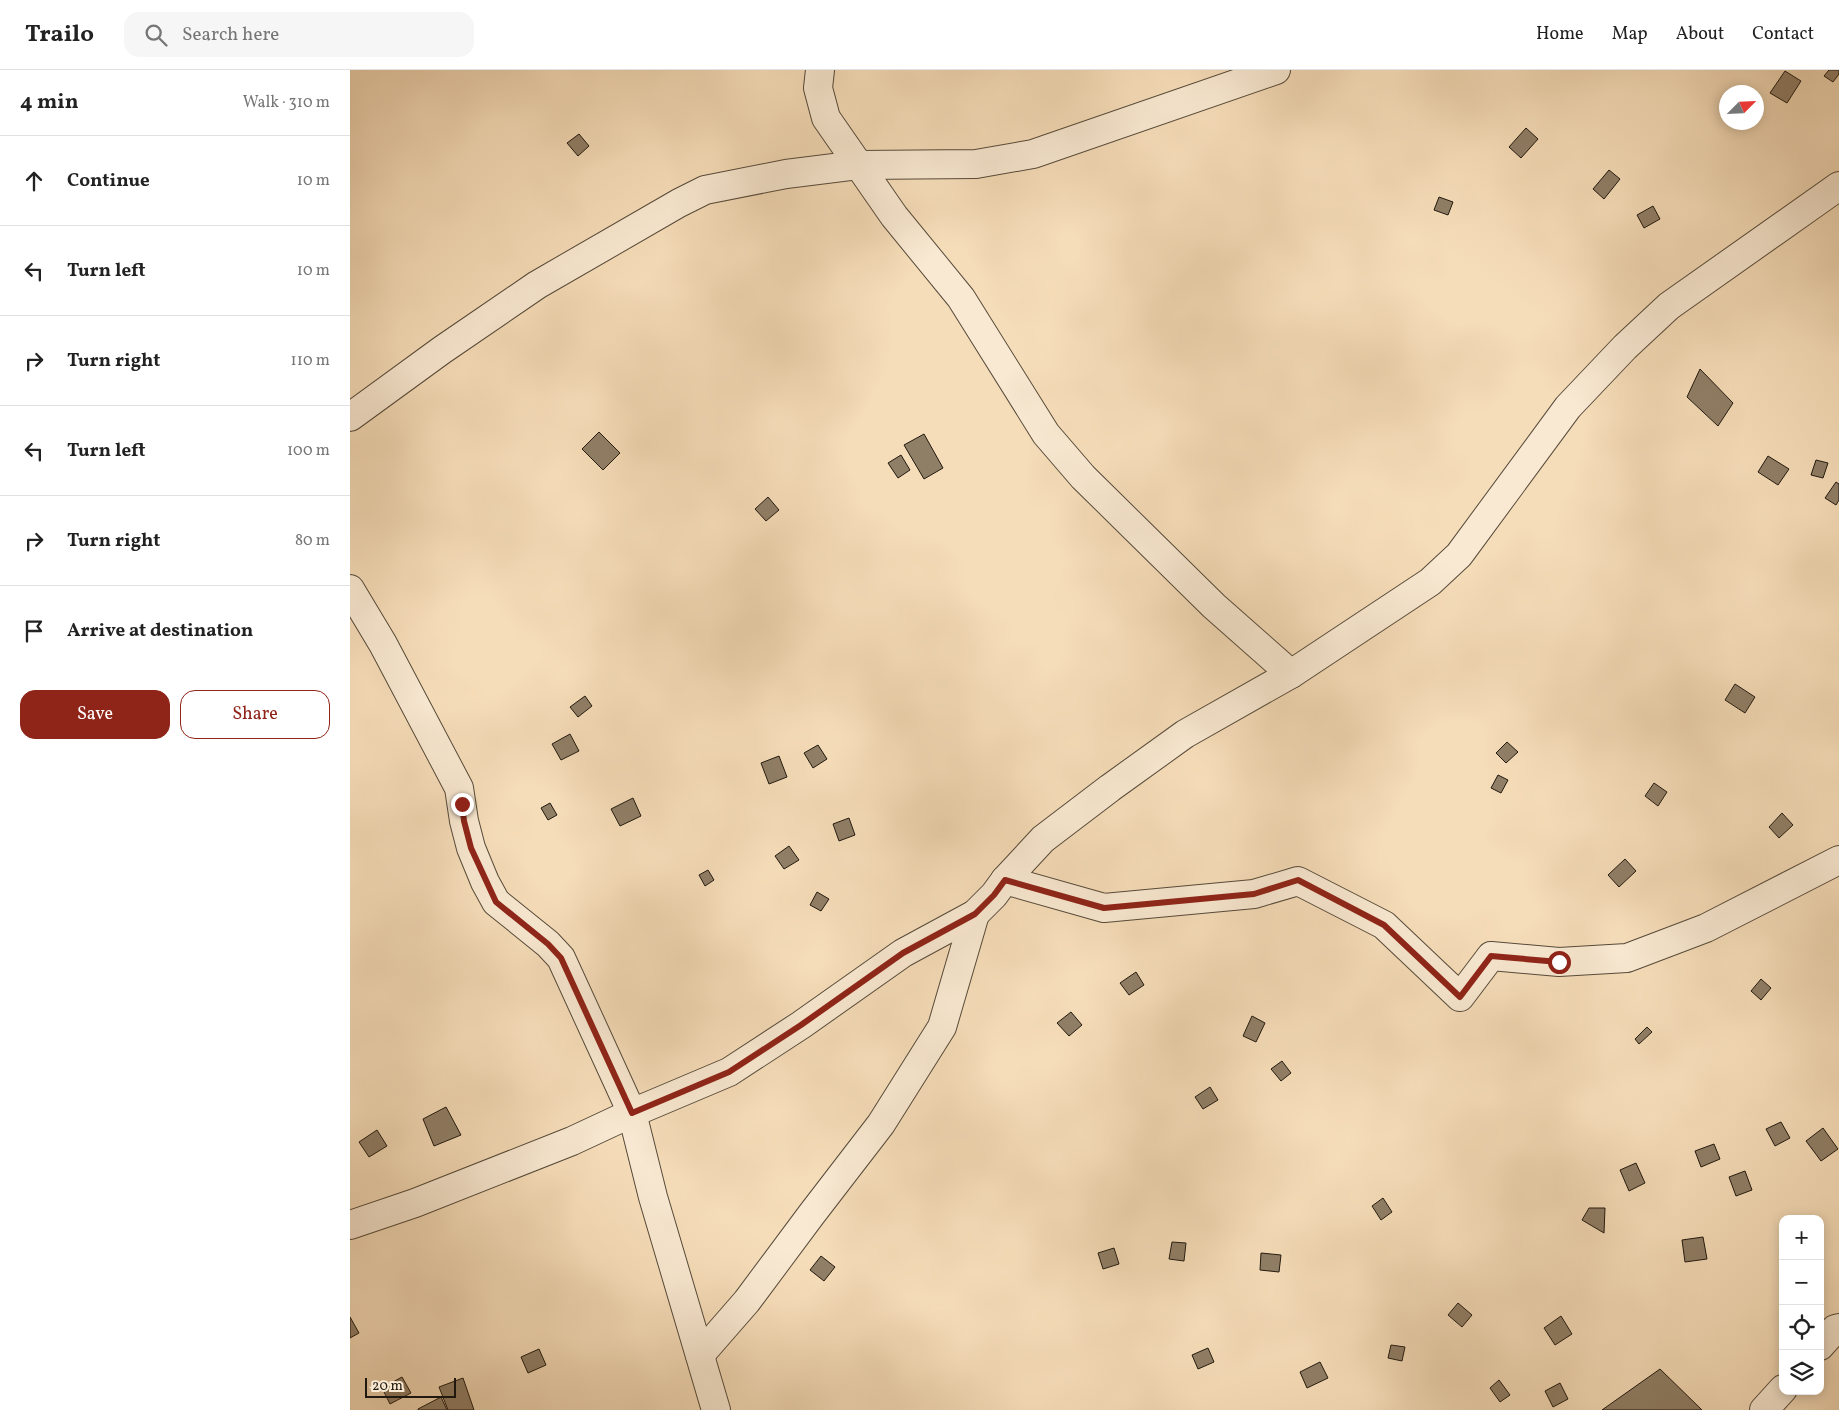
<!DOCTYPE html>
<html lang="en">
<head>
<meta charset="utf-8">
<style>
	body { margin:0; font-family:Vollkorn,serif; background:#f6f6f6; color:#222 }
	.controls { position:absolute; right:15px; bottom:15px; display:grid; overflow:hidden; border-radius:10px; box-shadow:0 2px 12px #0003 }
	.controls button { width:45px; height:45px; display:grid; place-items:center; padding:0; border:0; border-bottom:1px solid #e0e0e0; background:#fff; color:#222; font:25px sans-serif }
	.compass { position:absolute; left:1369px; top:15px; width:45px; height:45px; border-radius:50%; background:#fff; box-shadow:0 2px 12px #0003; rotate:66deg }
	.scale { position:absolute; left:15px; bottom:12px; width:91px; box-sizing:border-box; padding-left:5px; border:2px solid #21190f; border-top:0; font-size:14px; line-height:18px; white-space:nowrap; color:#21190f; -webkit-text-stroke:4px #f9e9d2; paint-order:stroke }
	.stop { position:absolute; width:15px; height:15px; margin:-11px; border:4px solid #8f2418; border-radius:50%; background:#fff }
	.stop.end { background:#8f2418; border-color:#fff; box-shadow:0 1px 5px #0008 }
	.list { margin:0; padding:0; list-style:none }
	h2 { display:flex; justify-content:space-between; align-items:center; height:65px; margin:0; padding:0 20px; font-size:21px }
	h2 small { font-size:16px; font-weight:400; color:#767676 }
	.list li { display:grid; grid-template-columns:32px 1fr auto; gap:15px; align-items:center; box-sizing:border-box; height:90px; padding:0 20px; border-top:1px solid #e0e0e0 }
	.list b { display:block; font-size:19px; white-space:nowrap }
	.list em { font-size:16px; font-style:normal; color:#767676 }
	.actions { display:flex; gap:10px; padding:15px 20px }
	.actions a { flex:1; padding:11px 0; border:1px solid #8f2418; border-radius:15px; text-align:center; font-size:18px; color:#8f2418 }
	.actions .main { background:#8f2418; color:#fff }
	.icon { flex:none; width:28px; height:28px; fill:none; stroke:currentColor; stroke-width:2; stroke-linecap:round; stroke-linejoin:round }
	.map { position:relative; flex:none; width:1489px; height:1340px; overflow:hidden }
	header { display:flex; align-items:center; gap:30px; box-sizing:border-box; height:70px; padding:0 25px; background:#fff; border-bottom:1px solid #e0e0e0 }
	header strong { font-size:24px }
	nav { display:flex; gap:28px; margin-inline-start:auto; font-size:18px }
	.search { width:350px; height:45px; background:#f6f6f6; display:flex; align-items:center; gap:12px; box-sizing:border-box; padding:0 18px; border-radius:15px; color:#767676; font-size:19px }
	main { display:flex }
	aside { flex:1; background:#fff }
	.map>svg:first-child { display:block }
</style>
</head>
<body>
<header>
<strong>Trailo</strong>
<div class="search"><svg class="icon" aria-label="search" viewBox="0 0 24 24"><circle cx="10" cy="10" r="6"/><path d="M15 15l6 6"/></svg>Search here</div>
<nav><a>Home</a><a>Map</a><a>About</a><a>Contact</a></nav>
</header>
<main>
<aside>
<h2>4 min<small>Walk · 310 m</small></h2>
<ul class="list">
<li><svg class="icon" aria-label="ahead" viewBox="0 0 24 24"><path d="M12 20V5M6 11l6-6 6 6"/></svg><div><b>Continue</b></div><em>10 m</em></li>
<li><svg class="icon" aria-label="left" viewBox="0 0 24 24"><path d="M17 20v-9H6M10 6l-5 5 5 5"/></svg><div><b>Turn left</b></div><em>10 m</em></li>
<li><svg class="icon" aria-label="right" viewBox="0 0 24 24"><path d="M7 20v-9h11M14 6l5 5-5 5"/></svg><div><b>Turn right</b></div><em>110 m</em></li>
<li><svg class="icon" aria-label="left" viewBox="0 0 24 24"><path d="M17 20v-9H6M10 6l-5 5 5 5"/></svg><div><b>Turn left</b></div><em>100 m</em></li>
<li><svg class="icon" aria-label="right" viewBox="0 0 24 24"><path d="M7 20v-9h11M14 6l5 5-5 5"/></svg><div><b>Turn right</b></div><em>80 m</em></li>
<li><svg class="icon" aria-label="arrive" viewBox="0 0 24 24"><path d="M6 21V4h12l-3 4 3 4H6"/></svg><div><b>Arrive at destination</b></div></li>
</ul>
<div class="actions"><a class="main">Save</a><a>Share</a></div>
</aside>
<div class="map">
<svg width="1489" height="1340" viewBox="0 0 1489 1340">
	<rect width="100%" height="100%" fill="#f6ddb9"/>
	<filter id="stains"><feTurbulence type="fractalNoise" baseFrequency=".004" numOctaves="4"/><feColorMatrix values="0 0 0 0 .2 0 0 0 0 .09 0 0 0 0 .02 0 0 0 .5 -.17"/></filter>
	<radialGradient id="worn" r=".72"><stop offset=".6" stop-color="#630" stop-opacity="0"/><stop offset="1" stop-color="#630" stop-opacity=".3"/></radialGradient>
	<g fill="#907f67" stroke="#21190f">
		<polygon points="1479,0 1489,0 1489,4 1483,12 1474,6"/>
		<polygon points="1435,1 1451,11 1437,33 1420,23"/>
		<polygon points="1176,58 1188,69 1171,88 1159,77"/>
		<polygon points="229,64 239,76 228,86 217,73"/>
		<polygon points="1259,100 1270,109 1254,129 1243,119"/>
		<polygon points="1089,127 1103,132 1098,145 1084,140"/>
		<polygon points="1303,136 1310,149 1294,158 1287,145"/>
		<polygon points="1350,299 1383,333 1368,356 1337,327"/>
		<polygon points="249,362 270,383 253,400 232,379"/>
		<polygon points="574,364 593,398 574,409 554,375"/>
		<polygon points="551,385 560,400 548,408 538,393"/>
		<polygon points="1418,386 1439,399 1428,415 1408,402"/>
		<polygon points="1466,390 1478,393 1473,408 1461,405"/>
		<polygon points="1486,412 1489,414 1489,430 1486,435 1475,428"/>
		<polygon points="418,427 429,440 416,451 405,439"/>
		<polygon points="1385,614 1405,627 1395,643 1375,630"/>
		<polygon points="235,626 242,636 228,647 220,637"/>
		<polygon points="220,664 229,681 211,690 202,674"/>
		<polygon points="1157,672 1168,682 1156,693 1146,683"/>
		<polygon points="468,675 477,689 463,698 454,683"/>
		<polygon points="429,686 437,707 419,714 411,693"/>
		<polygon points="1148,705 1158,710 1151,723 1141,718"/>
		<polygon points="1304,713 1317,722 1308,736 1295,726"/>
		<polygon points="283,728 291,746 270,756 261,739"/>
		<polygon points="200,733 207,745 198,750 191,738"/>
		<polygon points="1432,743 1443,755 1429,768 1419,757"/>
		<polygon points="499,748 505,765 489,771 483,754"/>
		<polygon points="439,776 449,790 434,799 425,786"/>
		<polygon points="1275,789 1286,801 1269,817 1258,805"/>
		<polygon points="358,800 364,810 355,816 349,805"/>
		<polygon points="467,822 479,829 471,841 460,835"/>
		<polygon points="786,902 794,915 779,925 770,913"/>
		<polygon points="1411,909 1421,918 1411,930 1401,921"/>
		<polygon points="721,942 732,955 719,966 707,953"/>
		<polygon points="902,946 915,953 906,972 893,966"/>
		<polygon points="1297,957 1302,962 1289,974 1285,969"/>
		<polygon points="932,991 941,1003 931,1011 921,999"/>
		<polygon points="860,1017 868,1030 853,1039 845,1027"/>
		<polygon points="96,1037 111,1065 84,1076 73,1049"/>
		<polygon points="1431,1052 1440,1068 1425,1076 1416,1059"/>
		<polygon points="1473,1058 1488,1079 1471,1091 1456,1071"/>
		<polygon points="27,1060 37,1076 19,1087 9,1072"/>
		<polygon points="1364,1074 1370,1089 1351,1097 1345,1081"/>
		<polygon points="1286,1093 1295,1113 1279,1121 1270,1100"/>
		<polygon points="1395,1101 1402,1120 1386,1126 1379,1107"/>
		<polygon points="1033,1128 1042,1142 1031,1150 1022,1136"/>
		<polygon points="1239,1138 1255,1138 1254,1163 1232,1150"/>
		<polygon points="1353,1167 1357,1189 1335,1192 1332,1170"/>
		<polygon points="822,1172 836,1173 834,1191 819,1189"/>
		<polygon points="764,1178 769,1194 753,1199 748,1183"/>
		<polygon points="911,1183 931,1185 929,1202 910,1200"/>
		<polygon points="471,1186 485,1197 474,1211 460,1200"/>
		<polygon points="1108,1233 1122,1245 1112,1257 1098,1245"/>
		<polygon points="1211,1246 1222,1264 1205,1275 1194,1258"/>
		<polygon points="0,1247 9,1263 0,1268"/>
		<polygon points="1041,1275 1055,1277 1052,1291 1038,1288"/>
		<polygon points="858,1278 864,1292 848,1299 842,1285"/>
		<polygon points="189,1279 196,1295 178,1303 171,1287"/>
		<polygon points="970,1292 978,1308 957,1318 950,1302"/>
		<polygon points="1310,1299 1352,1340 1252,1340"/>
		<polygon points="52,1307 61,1323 40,1334 32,1318"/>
		<polygon points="113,1308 124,1340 98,1340 89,1317"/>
		<polygon points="1149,1310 1160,1325 1150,1332 1140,1318"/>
		<polygon points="1210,1313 1218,1329 1203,1337 1195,1321"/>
		<polygon points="91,1327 97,1340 68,1340 68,1339"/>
	</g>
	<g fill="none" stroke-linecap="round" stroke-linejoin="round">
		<defs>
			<g id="minor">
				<polyline points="470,0 468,18 476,48 544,146 611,228 696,364 733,407 864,536 941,604"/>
				<polyline points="0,347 92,280 187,215 329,133 355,120 436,104 508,95 626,94 683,84 926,0"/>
				<polyline points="0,519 33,574 109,718 114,751 121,778 135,812 146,832 198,874 211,888 255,984 282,1043 303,1127 366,1340"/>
				<polyline points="655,810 754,838 904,824 948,811 1034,855 1110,927 1141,886 1209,892 1277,888 1356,858 1489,790"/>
				<polyline points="0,1155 65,1133 222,1071 282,1043 379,1002 451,955 553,883 625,844 644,825 655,810 693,769 760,718 835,664 941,604 1080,512 1109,485 1218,337 1275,277 1319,236 1489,116"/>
				<polyline points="1470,1276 1485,1259 1489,1258"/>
				<polyline points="350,1285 397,1231 461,1145 531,1054 592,957 625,844"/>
				<polyline points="1414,1340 1433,1319"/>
			</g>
		</defs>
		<use href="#minor" stroke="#564a3a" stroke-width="30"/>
		<use href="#minor" stroke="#f9e9d2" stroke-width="28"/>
	</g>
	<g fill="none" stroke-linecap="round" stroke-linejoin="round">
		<polyline stroke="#8f2418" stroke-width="6" points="112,734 114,751 121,778 146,832 198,874 211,888 282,1043 379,1002 451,955 553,883 625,844 644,825 655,810 754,838 904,824 948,810 1034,855 1110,927 1141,886 1209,892"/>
	</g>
	<rect width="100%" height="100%" filter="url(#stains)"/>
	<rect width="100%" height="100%" fill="url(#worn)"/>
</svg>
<div class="controls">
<button>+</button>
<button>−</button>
<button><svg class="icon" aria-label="locate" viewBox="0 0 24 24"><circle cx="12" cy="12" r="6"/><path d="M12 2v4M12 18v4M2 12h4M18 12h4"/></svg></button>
<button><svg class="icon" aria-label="layers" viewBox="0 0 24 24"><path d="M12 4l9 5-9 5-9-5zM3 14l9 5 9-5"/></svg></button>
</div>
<svg class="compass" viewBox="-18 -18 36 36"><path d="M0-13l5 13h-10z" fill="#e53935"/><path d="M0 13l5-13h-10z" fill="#767676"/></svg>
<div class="scale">20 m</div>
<div class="stop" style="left:1209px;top:892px"></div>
<div class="stop end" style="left:112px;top:734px"></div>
</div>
</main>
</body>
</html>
